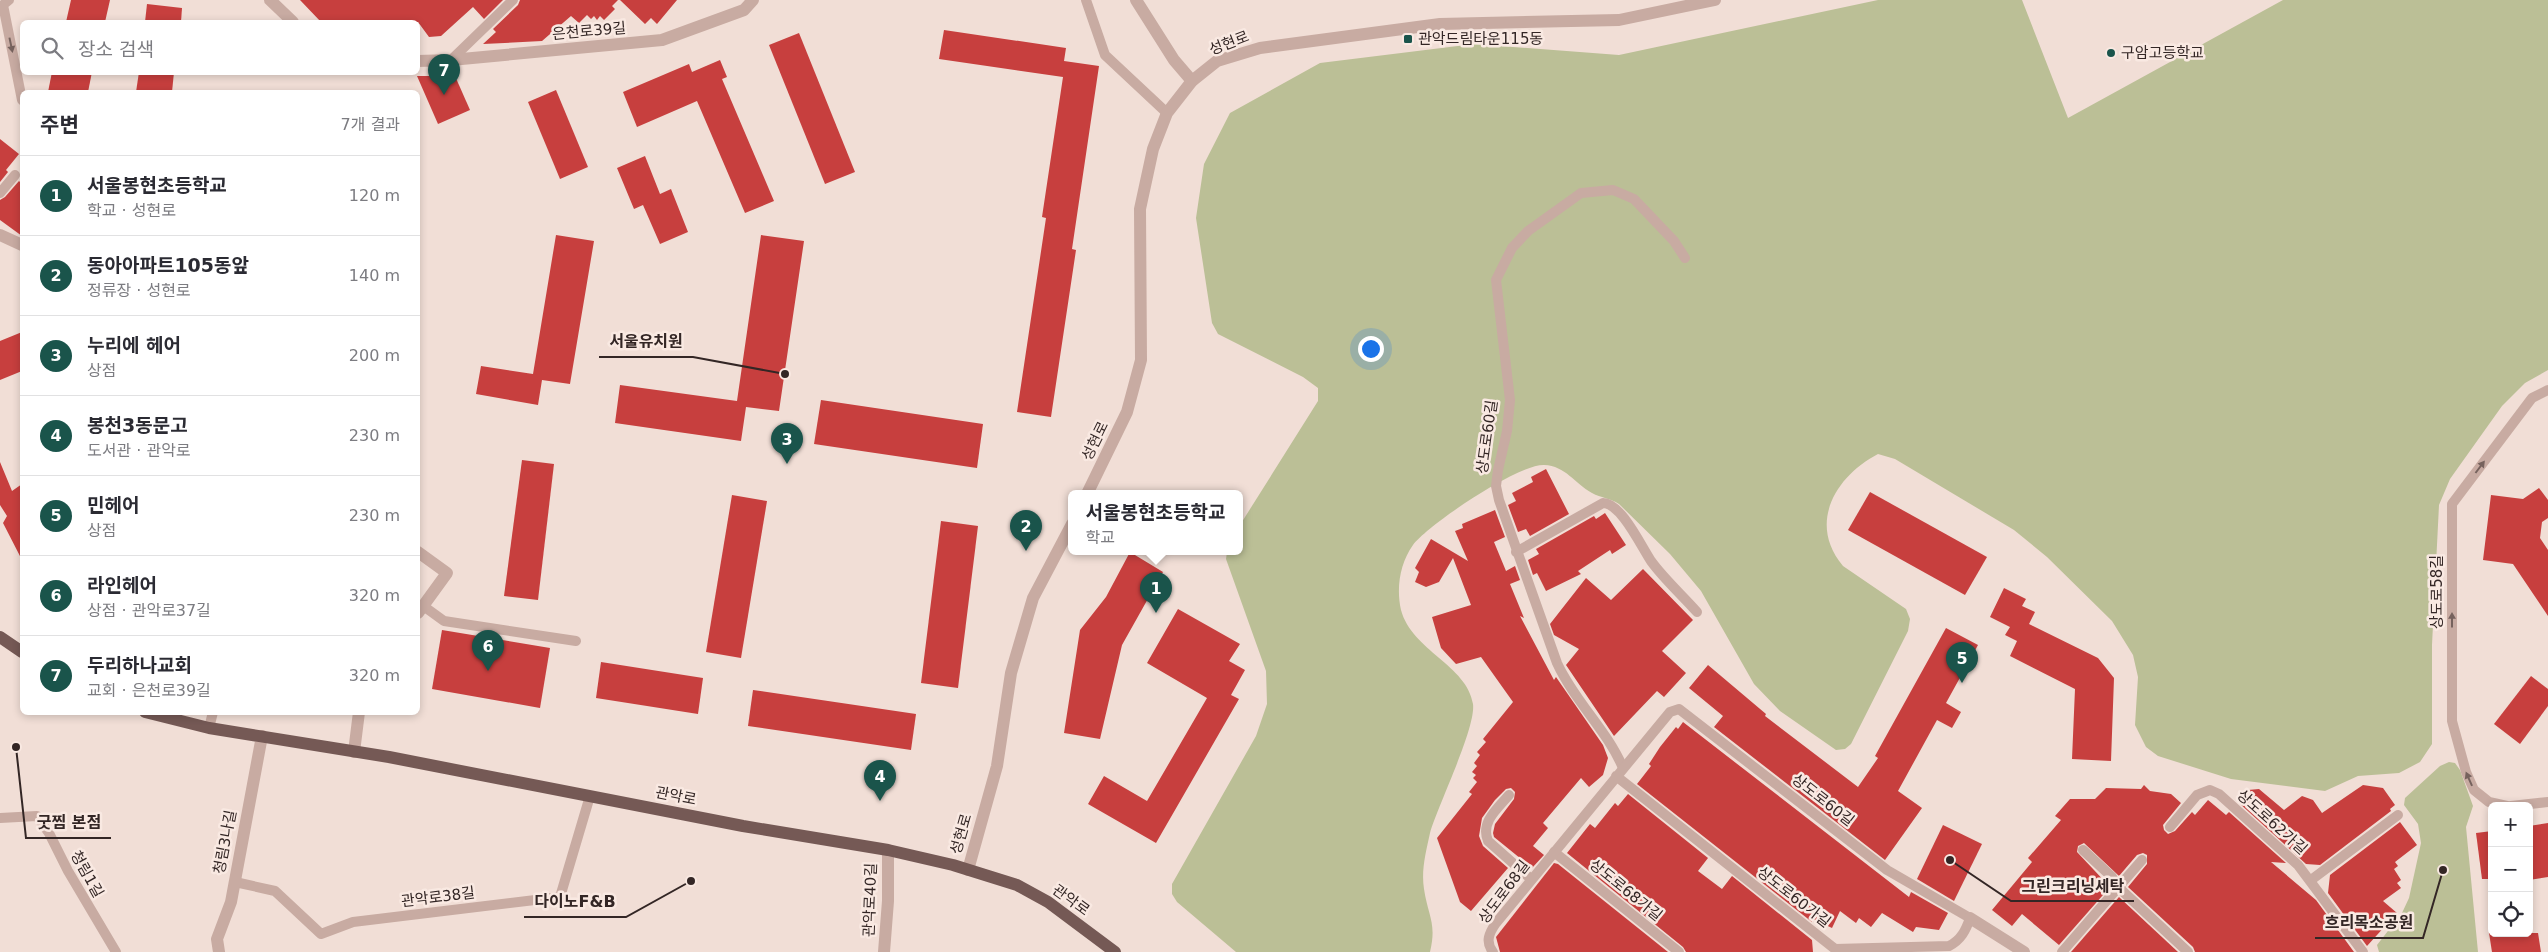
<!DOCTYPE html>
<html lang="ko">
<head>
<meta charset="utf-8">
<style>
	body { margin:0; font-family:"DejaVu Sans","Noto Sans KR",sans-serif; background:#f2f2f3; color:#2b2b33 }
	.controls { position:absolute; right:15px; bottom:15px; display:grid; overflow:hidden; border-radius:8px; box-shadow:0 2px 8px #0003 }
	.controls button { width:45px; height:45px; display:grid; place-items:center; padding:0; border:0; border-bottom:1px solid #e1e1e2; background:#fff; color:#2b2b33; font:25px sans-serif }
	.you { position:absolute; left:1370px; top:348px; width:18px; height:18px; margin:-12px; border:4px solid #fff; border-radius:50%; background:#1a73e8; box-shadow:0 0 0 8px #1a73e833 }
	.badge { display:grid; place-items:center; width:32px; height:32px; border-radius:50%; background:#1a544b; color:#fff; font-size:16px; font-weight:700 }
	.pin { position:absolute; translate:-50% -41px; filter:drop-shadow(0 1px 2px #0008) }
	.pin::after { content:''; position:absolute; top:26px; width:18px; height:15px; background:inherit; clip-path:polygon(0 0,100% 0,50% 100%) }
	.popup { position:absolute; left:1068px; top:490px; width:175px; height:65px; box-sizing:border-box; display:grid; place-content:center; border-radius:8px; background:#fff; filter:drop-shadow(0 1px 4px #0005); font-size:16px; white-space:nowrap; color:#7c7c81 }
	.popup b { font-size:19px; color:#2b2b33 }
	.popup::after { content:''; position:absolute; left:50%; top:100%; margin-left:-10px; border:10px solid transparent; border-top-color:#fff }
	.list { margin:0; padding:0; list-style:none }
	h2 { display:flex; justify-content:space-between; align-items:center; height:65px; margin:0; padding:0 20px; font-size:21px }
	h2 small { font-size:16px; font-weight:400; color:#7c7c81 }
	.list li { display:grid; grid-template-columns:32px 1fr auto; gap:15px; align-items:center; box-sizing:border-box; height:80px; padding:0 20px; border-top:1px solid #e1e1e2 }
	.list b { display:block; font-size:19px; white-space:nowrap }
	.list p { margin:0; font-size:16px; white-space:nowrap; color:#7c7c81 }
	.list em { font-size:16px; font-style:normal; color:#7c7c81 }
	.icon { flex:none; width:28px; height:28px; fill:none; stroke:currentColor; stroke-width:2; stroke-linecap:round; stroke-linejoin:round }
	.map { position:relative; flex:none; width:2548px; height:952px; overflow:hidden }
	.search { position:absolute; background:#fff; box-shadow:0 2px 8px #0003; left:20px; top:20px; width:400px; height:55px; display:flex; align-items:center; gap:12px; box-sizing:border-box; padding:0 18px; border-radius:8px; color:#7c7c81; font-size:19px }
	.panel { position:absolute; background:#fff; box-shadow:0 2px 8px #0003; left:20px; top:90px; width:400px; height:625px; border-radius:8px }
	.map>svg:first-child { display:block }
</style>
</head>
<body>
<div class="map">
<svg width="2548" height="952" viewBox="0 0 2548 952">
	<rect width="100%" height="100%" fill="#f1ded6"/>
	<g fill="#bbbf96">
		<path d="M1878,0H2022L2068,118L2283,0H2548V370L2525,383L2502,406L2450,479L2439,505L2432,645V744L2420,762L2399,773L2358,776L2325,791L2231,779L2158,756L2146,747L2135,725L2138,677L2133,655L2112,621L2047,557L2014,530L1895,459L1878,454C1836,476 1807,523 1843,566L1906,609L1910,619L1908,631L1851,744L1845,749L1836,750L1780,711L1754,684L1701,591L1670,554L1619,504C1610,498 1601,498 1592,493C1574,483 1566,466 1544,465C1518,464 1429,524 1413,545C1400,563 1396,588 1401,610C1412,651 1467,665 1473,704C1476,728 1438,805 1430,833C1426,852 1421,870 1424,889C1428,916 1437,923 1430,952H1236L1177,902L1172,894V884L1256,736L1267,704L1266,671L1226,559L1227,552H1240V525L1318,401V388L1303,377L1218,334L1212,323L1196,218L1204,164L1230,113L1320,63L1474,44L1619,55Z"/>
		<polygon points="2449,762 2455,763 2460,770 2473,806 2466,827 2478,952 2379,952 2377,945 2402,913 2409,898 2421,843 2418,824 2404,805 2405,798 2440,766"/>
	</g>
	<g fill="#c73f3e">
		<polygon points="71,0 110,0 105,22 66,22"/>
		<polygon points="300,0 503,0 484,19 473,7 441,36 429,37 418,22 321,22"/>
		<polygon points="520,0 618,0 612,6 615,9 604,20 600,16 597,20 594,16 591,19 587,15 579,23 571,16 542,41 483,44 496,32 493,29 518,5"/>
		<polygon points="620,0 677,0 657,24 651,18 645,24"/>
		<polygon points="147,4 182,8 181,22 145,22"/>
		<polygon points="944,30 1066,48 1064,61 1099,66 1072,249 1076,250 1051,417 1017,412 1046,218 1042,217 1063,77 939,59"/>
		<polygon points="799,33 855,172 825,184 769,45"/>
		<polygon points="720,60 727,77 722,79 774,201 745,213 697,101 637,127 623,92 689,64 692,72"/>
		<polygon points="52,72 92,72 88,92 48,92"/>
		<polygon points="139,72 174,72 172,92 136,92"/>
		<polygon points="417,76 455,76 470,110 438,124"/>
		<polygon points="556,90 588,167 560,179 528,102"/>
		<polygon points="0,139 19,154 6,170 8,172 0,182"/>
		<polygon points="645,156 660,194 671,189 688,232 660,244 643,205 634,209 617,168"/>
		<polygon points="19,181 22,184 22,236 0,220 0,200 5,197"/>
		<polygon points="556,235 594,241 570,384 542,380 538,405 476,394 481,366 533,374"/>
		<polygon points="761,235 804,241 779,411 746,407 741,441 615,423 620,385 737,401"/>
		<polygon points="22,332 22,371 0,380 0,341"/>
		<polygon points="821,400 983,424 977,468 814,444"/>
		<polygon points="522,460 554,464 538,600 504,596"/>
		<polygon points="0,462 12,491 22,484 22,560 3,523 7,516 0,505"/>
		<polygon points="1546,469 1569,514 1530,536 1526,529 1518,532 1508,505 1516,501 1512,493 1533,482 1531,477"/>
		<polygon points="2539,488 2548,500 2548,518 2542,522 2540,538 2548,550 2548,616 2513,564 2483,560 2491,495 2523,499"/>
		<polygon points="1870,492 1987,557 1965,595 1848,530"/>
		<polygon points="732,495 767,501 741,658 706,652"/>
		<polygon points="1495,510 1505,537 1494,542 1506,571 1515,566 1520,580 1510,584 1524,618 1520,616 1554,680 1556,677 1603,745 1608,758 1603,775 1589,787 1581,778 1543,823 1548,828 1533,846 1544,855 1532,868 1494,837 1493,833 1495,824 1514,799 1515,792 1511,788 1506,789 1495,800 1482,818 1479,836 1483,846 1508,868 1471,911 1460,902 1437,838 1472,794 1469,792 1477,782 1473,778 1476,775 1472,772 1477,766 1474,763 1480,755 1477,752 1486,742 1483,739 1513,702 1481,657 1456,664 1441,648 1432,617 1471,605 1453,558 1439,582 1426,587 1415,582 1419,572 1415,568 1431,539 1468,561 1455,531 1463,528 1462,524"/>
		<polygon points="1605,513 1626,545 1612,554 1610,550 1578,571 1581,574 1546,591 1537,573 1533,575 1528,560 1539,554 1536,549 1594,516 1596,519"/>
		<polygon points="941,521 978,526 958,688 921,683"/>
		<polygon points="1130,552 1163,572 1122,645 1100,739 1064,733 1080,630 1106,597"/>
		<polygon points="1643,569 1693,620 1662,651 1686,673 1664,697 1657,691 1614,736 1566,665 1579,649 1554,635 1550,624 1586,578 1611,600"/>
		<polygon points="2004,588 2026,599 2022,606 2035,612 2029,624 2098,658 2114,678 2111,761 2072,759 2075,689 2010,656 2017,641 2005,635 2010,627 1990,617"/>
		<polygon points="1178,609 1240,644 1229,661 1245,670 1231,695 1239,699 1156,843 1088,804 1104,776 1147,801 1207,698 1147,663"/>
		<polygon points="1946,628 1978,645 1946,703 1961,712 1952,728 1937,720 1898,791 1922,808 1885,860 1714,727 1723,716 1689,688 1708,665 1766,714 1765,716 1858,787 1878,758 1875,756"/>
		<polygon points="442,630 550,648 540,708 432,689"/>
		<polygon points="601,662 703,678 698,714 596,698"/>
		<polygon points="2531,676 2548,689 2548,706 2520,744 2494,724"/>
		<polygon points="753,690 916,714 911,750 748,726"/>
		<polygon points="1683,722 1909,897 1911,892 1948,913 1939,930 1916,927 1913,932 1882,913 1871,927 1859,918 1856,923 1840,911 1832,928 1811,918 1812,922 1637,784 1651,766 1649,764 1660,747 1676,727 1678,729"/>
		<polygon points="2144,785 2150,791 2171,794 2181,803 2163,825 2164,830 2168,834 2175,831 2192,812 2195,815 2208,800 2226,815 2229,812 2286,863 2271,862 2316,900 2354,952 2195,952 2193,947 2128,887 2147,864 2147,855 2143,853 2137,855 2119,876 2084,843 2078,846 2077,852 2110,887 2059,945 2022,914 2012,926 1992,910 2032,862 2028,858 2061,820 2055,816 2070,799 2095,799 2106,788 2141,789"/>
		<polygon points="2363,785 2383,788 2395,805 2390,809 2391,811 2320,865 2306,864 2238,802 2248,790 2259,789 2284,810 2302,796 2313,800 2322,813"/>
		<polygon points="1628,794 1708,858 1698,871 1722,889 1732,876 1812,940 1813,952 1686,952 1683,947 1567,853 1590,824 1595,828 1615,803 1618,806"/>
		<polygon points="2400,822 2417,845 2395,862 2398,866 2394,869 2401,880 2397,883 2401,888 2383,901 2397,913 2367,946 2328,893 2330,875"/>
		<polygon points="2548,823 2548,877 2529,880 2529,826"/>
		<polygon points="1943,825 1982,844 1954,901 1917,879"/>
		<polygon points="2492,831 2492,879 2482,879 2476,833"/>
		<polygon points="1554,863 1558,864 1668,952 1500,952 1496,937"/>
		<polygon points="2119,897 2178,952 2071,952"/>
		<polygon points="2489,933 2538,933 2541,952 2492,952"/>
	</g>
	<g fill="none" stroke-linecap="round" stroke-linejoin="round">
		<g stroke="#c8aba2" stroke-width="10">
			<polyline points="9,0 3,5 22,100"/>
			<polyline points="1086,0 1105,55 1167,113"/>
			<polyline points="451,60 513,0"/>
			<polyline points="0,193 15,175"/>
			<path d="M1516,552L1603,503C1621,503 1641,546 1651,561C1664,579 1682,595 1697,612"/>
			<polyline points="422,605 444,621 576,641"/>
			<polyline points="209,728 213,712"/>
			<path d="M1623,768C1607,730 1575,702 1557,663L1499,500L1496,486L1498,470L1507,431L1510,400L1496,280L1512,248L1528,231L1581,193L1613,190L1634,199L1674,241L1685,258"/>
			<path d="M1509,795C1498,808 1480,822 1488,841L1531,879"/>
			<polyline points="2507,806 2489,802 2474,790 2466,772 2452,721 2452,504 2532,398 2548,390"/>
			<polyline points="2511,806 2548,802"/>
			<polyline points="0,818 37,816 49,833 68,871 116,952"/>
			<polyline points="2170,827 2197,795 2210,790 2219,794 2298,865 2363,952"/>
			<polyline points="2083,850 2112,877 2118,887 2188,952"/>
			<polyline points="1554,852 1679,952"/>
			<polyline points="2311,880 2398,815"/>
			<polyline points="235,882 275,891 321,934 353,922 560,897 590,796"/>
			<path d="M1493,952C1485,942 1489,933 1496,923L1670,712L1679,709L1887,870L1970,918C1966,930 1961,940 1949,946L1835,949L1616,776"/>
			<polyline points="2062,952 2142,860"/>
		</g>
		<g stroke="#c8aba2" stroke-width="12">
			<polyline points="270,0 293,22"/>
			<polyline points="1136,0 1174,60 1192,81"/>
			<polyline points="418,61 451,60 662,40 744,10 753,0"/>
			<polyline points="0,235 22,245"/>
			<polyline points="418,552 447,573 418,613"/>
			<polyline points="354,752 359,712"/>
			<polyline points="1970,918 2024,952"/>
			<polyline points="219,952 217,939 231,902 262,736"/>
		</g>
		<g stroke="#c8aba2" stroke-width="12">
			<polyline points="1087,494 1127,412 1141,360 1140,209 1153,149 1167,113 1192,81 1217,61 1260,48 1440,24 1619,20 1715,0"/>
			<polyline points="968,870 997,766 1011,673 1033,598 1072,524"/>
			<polyline points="884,952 888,901 888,850"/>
		</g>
		<g stroke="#755955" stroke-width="12">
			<polyline points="0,637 22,652"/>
			<polyline points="145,712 209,728 389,757 743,826 888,850 953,865 1017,885 1048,902 1115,952"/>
		</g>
	</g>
	<defs><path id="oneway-solid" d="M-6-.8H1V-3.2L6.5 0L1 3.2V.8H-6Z" transform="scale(1.25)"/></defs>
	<g fill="#76625d">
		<use href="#oneway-solid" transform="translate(11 45) rotate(78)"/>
		<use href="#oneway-solid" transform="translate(2480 467) rotate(-53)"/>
		<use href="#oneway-solid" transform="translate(2452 620) rotate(-90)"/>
		<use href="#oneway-solid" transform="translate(2469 779) rotate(-114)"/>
	</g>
	<g fill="#1a544b" stroke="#f9e9e2" stroke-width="2">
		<rect x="1403" y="34" width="10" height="10" rx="2.5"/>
		<circle cx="2111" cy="53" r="5"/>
	</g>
	<g text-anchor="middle" stroke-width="5" stroke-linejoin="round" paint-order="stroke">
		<g font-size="15" fill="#332625" stroke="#f9e9e2">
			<text transform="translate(589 31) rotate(-5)" y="5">은천로39길</text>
			<text transform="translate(1229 43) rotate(-21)" y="5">성현로</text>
			<text transform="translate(1487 437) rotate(-82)" y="5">상도로60길</text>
			<text transform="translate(1095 441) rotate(-64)" y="5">성현로</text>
			<text transform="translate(2437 592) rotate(-90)" y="5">상도로58길</text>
			<text transform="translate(676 796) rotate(11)" y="5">관악로</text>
			<text transform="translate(1823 800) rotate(38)" y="5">상도로60길</text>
			<text transform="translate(2272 822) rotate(42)" y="5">상도로62가길</text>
			<text transform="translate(961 834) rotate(-74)" y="5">성현로</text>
			<text transform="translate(225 842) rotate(-79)" y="5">청림3나길</text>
			<text transform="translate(87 874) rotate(61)" y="5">청림1길</text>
			<text transform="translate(1626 890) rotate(39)" y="5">상도로68가길</text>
			<text transform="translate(1504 892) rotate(-53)" y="5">상도로68길</text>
			<text transform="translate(438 897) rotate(-7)" y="5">관악로38길</text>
			<text transform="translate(1794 897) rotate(38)" y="5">상도로60가길</text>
			<text transform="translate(870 900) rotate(-88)" y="5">관악로40길</text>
			<text transform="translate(1071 900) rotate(36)" y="5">관악로</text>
		</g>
		<g font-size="15" fill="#332625" stroke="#f9e9e2" text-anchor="start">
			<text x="1418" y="44">관악드림타운115동</text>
			<text x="2121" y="58">구암고등학교</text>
		</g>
	</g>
	<path fill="none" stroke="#332625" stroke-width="2" d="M785 374L693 357H599M16 747L26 838H111M1950 860L2011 901H2134M691 881L626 917H524M2443 870L2423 938H2315"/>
	<g fill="#332625" stroke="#f9e9e2" stroke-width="2">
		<circle cx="785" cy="374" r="5"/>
		<circle cx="16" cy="747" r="5"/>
		<circle cx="1950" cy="860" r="5"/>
		<circle cx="691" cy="881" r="5"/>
		<circle cx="2443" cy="870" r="5"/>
	</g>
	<g font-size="16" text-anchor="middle" font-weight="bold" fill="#332625" stroke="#f9e9e2" stroke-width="5" stroke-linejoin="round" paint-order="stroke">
		<text x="646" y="347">서울유치원</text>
		<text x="69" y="828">굿찜 본점</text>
		<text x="2073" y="892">그린크리닝세탁</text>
		<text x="575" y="907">다이노F&amp;B</text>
		<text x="2369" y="928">흐리목소공원</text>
	</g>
</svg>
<div class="controls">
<button>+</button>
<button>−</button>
<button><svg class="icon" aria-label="locate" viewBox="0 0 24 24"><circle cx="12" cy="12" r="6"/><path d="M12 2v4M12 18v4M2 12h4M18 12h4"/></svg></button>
</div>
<div class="you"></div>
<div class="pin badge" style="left:1156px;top:613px">1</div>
<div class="popup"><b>서울봉현초등학교</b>학교</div>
<div class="pin badge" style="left:1026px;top:551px">2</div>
<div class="pin badge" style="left:787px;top:464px">3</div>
<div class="pin badge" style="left:880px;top:801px">4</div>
<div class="pin badge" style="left:1962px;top:683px">5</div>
<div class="pin badge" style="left:488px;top:671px">6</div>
<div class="pin badge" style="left:444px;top:95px">7</div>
<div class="search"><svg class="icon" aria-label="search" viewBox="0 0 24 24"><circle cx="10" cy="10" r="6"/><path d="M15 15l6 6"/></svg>장소 검색</div>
<section class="panel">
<h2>주변<small>7개 결과</small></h2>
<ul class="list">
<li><span class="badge">1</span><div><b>서울봉현초등학교</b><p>학교 · 성현로</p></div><em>120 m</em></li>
<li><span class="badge">2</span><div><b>동아아파트105동앞</b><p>정류장 · 성현로</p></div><em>140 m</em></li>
<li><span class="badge">3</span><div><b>누리에 헤어</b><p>상점</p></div><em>200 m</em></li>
<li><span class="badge">4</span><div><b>봉천3동문고</b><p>도서관 · 관악로</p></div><em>230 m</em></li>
<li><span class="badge">5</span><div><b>민헤어</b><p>상점</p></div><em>230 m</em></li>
<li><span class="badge">6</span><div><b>라인헤어</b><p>상점 · 관악로37길</p></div><em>320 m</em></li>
<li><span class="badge">7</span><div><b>두리하나교회</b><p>교회 · 은천로39길</p></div><em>320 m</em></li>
</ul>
</section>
</div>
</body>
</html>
